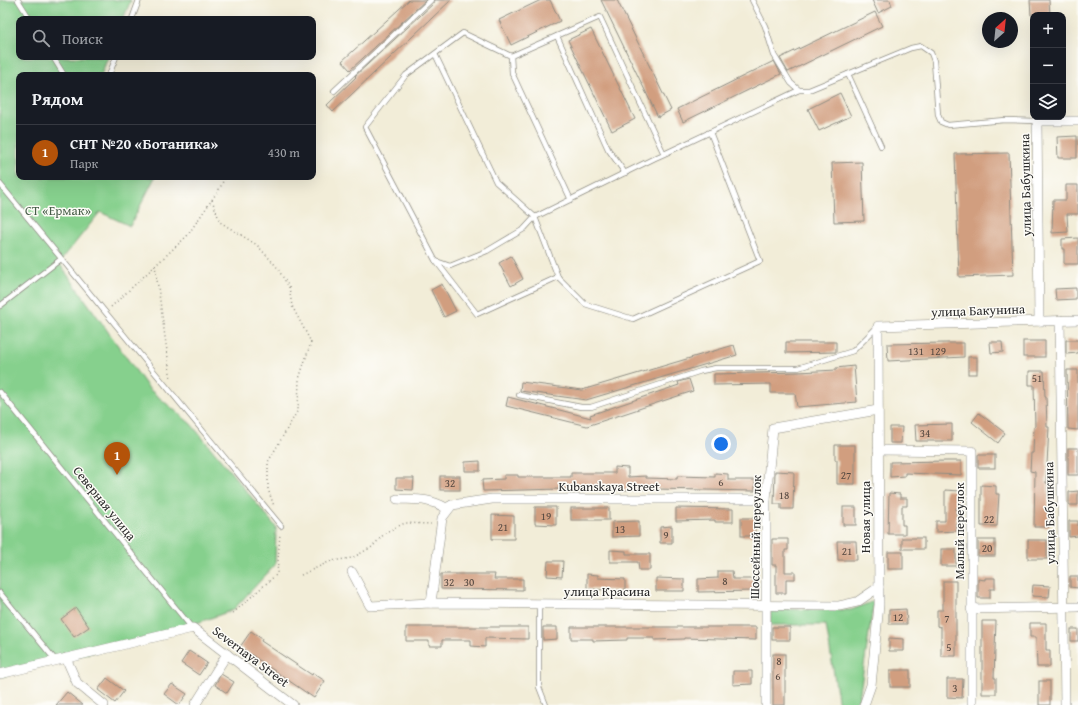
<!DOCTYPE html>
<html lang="ru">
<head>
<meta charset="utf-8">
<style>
	body { margin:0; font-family:"Gentium Book Plus",serif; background:#242831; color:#f1f3f6 }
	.controls { position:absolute; right:12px; top:12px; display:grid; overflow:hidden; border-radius:8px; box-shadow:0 4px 16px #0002 }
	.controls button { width:36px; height:36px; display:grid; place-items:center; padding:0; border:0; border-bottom:1px solid #363941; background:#171b24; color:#f1f3f6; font:20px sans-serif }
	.compass { position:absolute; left:982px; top:12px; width:36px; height:36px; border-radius:50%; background:#171b24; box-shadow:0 4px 16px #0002; rotate:27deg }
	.you { position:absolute; left:721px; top:444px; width:14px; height:14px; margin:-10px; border:3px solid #fff; border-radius:50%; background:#1a73e8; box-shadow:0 0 0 6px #1a73e833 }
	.badge { display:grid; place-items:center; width:26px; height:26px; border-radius:50%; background:#b45309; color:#fff; font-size:13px; font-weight:700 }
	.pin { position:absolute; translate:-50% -33px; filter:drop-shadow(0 1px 2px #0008) }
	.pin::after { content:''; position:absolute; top:21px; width:14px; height:12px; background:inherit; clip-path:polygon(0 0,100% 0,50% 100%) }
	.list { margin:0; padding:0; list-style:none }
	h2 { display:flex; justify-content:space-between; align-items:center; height:52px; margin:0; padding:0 16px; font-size:17px }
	h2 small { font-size:13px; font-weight:400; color:#9ea1a6 }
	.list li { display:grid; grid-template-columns:26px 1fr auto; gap:12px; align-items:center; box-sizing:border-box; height:56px; padding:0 16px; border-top:1px solid #363941 }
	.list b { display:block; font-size:15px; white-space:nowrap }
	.list p { margin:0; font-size:13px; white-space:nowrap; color:#9ea1a6 }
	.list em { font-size:13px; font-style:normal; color:#9ea1a6 }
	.icon { flex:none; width:22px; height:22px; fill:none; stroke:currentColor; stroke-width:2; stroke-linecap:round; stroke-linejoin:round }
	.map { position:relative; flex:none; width:1078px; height:705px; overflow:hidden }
	.search { position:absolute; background:#171b24; box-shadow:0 4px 16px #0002; left:16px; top:16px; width:300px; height:44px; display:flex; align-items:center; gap:10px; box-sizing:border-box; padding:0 14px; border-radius:8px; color:#9ea1a6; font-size:15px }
	.panel { position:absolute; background:#171b24; box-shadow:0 4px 16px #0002; left:16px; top:72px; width:300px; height:108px; border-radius:8px }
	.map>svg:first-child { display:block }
</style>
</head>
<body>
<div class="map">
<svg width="1078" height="705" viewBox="0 0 1078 705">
	<rect width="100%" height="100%" fill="#fdfcf7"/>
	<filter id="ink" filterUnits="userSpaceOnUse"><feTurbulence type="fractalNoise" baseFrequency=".025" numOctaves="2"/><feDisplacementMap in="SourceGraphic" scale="8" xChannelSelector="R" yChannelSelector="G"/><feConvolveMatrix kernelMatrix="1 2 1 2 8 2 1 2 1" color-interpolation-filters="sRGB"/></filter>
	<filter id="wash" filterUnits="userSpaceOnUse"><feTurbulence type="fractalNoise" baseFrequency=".012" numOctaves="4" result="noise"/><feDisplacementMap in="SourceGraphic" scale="16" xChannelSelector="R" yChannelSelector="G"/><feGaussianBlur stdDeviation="0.9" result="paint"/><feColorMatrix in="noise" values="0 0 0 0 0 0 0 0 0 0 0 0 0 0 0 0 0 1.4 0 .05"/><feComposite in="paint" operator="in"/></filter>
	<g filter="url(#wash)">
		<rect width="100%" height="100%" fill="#f2edd8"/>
		<g fill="#86d08d" stroke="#587e5c">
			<polygon points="0,0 131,0 123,19 19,19 19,57 108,57 101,75 19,75 19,177 155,177 130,226 100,212 59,263 149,389 191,424 276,527 275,565 233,610 183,628 0,677"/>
			<polygon points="874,601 858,705 839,705 826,625 770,625 771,609 851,610"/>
		</g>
		<g id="blocks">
			<g fill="#d19e7f">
				<polygon points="409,0 426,0 350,70 342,61"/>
				<polygon points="435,0 451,0 333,112 327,105 356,77 355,76 434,3"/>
				<polygon points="541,0 550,0 560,21 511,45 499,20"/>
				<polygon points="601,0 617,0 671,110 658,117"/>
				<polygon points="872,0 890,0 892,6 878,13"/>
				<polygon points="1030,0 1049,0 1050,15 1031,15"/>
				<polygon points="875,12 882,26 788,72 780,58"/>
				<polygon points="591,29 635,119 612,131 568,40"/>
				<polygon points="774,61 781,74 683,122 677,109"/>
				<polygon points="840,93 851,116 819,131 808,109"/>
				<polygon points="1077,136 1077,158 1058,158 1057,137"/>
				<polygon points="1009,153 1013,275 959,277 955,154"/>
				<polygon points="862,162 864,221 834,222 832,163"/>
				<polygon points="1066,185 1078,185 1078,214 1067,214 1068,232 1052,233 1053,200 1066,200"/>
				<polygon points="1078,238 1078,264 1064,264 1064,249 1062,249 1062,239"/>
				<polygon points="511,256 523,279 511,286 499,263"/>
				<polygon points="442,284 456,311 444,317 431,290"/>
				<polygon points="1076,288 1076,299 1056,300 1055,289"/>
				<polygon points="1066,340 1078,340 1078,353 1066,354"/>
				<rect x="1023" y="341" width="22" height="16"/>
				<polygon points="786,342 836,342 836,352 786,353"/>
				<polygon points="990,342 1002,342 1003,352 991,353"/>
				<polygon points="945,343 964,343 964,357 888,361 887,344"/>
				<polygon points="734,345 737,355 586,400 520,391 521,382 582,390"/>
				<rect x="968" y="357" width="9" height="17"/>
				<polygon points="854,366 857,402 797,407 795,393 771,393 771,384 714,385 714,374 799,372 836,370 836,368"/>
				<polygon points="1067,370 1078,370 1078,430 1068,429"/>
				<polygon points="1029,371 1044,371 1045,397 1046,397 1047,427 1049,427 1046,483 1048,483 1049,527 1034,527 1035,472 1030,471 1031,453 1033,453 1034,427 1035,427 1034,385 1029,385"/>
				<polygon points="689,379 693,391 587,426 506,406 508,397 591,418 590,415 679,385 678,382"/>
				<polygon points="979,413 1005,433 998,443 972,422"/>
				<polygon points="952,424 952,441 916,441 915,425"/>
				<polygon points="890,427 902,427 901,443 890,443"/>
				<polygon points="835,445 855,445 855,484 837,484 837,460 835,460"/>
				<rect x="1068" y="448" width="10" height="27"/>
				<rect x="978" y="455" width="17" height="13"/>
				<polygon points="480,461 480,471 465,471 465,462"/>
				<polygon points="947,461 961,461 961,475 905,473 905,476 890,477 890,462"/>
				<polygon points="615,467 628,468 628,477 646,476 646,478 677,479 677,476 715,477 715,473 728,474 728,480 755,480 755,491 655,489 628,489 628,490 562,489 483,491 482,480 504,479 504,475 518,475 518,477 571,477 571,473 615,473"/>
				<polygon points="775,471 794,472 793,509 781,509 781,504 774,504"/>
				<rect x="440" y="476" width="20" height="14"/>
				<polygon points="396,478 414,478 413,490 396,489"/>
				<polygon points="981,485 996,486 996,494 999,494 997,526 981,526"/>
				<polygon points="945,490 960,491 960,508 956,508 957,531 936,532 936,521 945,521"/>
				<polygon points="1078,491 1078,505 1069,505 1069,492"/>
				<polygon points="889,493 900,494 900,498 907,498 907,506 902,506 902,525 905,525 905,534 888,534"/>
				<polygon points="535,507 556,507 556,525 535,524"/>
				<rect x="843" y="507" width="13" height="18"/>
				<rect x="571" y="508" width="38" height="12"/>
				<polygon points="676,508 733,509 733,522 715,522 715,520 676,521"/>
				<polygon points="492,515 514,516 514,539 492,539"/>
				<rect x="741" y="518" width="14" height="18"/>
				<polygon points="639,521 639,536 612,537 612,522"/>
				<polygon points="1069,521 1078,521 1078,536 1069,537"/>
				<polygon points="672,526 672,543 660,543 660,527"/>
				<rect x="902" y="538" width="22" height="11"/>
				<polygon points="772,539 788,539 788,550 785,550 785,572 795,572 795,579 786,579 786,593 776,593 776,565 772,565"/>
				<rect x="978" y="540" width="17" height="16"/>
				<rect x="1028" y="540" width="19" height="19"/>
				<polygon points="837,541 856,541 857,560 838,560"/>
				<rect x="941" y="549" width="15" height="17"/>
				<polygon points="610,550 626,551 626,554 650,554 650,570 639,570 638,562 610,562"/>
				<rect x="888" y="552" width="15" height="17"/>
				<polygon points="548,561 563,561 562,577 547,576"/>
				<polygon points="718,571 732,571 733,579 756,579 756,591 698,592 698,579 718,578"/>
				<polygon points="441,574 495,574 494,579 523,579 523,590 441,589"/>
				<polygon points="587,574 598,575 598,578 625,579 625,591 587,589"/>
				<polygon points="1070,576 1078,576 1078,588 1070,587"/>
				<polygon points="656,578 684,579 684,591 656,591"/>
				<polygon points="985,578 995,578 995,589 990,589 990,598 978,598 978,579 985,580"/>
				<polygon points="943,581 956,581 956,656 941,656 941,627 937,626 937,610 943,610"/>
				<polygon points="1033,585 1050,586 1049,597 1032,596"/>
				<polygon points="76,608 89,627 74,637 61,619"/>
				<polygon points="906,609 907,624 889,624 889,610"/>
				<polygon points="982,621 996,621 994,678 996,678 996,694 982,694"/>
				<polygon points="1030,623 1046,623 1046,650 1050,650 1050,667 1037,667 1036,637 1030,637"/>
				<polygon points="406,627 528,627 528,639 485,638 485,647 471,646 471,640 442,640 442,646 429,646 429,641 406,641"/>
				<polygon points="543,627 557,627 557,639 543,640"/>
				<polygon points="571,627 756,627 756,640 684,638 684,639 654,640 654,638 627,638 627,640 593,641 593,639 571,639"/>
				<rect x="772" y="627" width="18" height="13"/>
				<rect x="1071" y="629" width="7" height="12"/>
				<polygon points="251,631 262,639 261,641 312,675 313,673 325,681 314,698 240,647"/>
				<polygon points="889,638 904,639 904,651 889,651"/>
				<polygon points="189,651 207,663 199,675 181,663"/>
				<rect x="773" y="654" width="12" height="51"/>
				<rect x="890" y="670" width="20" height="17"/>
				<polygon points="733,671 752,671 752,684 733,685"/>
				<polygon points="221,674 234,682 227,693 215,685"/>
				<polygon points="107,678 124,691 115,703 98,690"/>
				<polygon points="947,679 963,679 962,698 947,697"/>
				<rect x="1039" y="681" width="11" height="24"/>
				<polygon points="172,684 187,694 179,705 164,694"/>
				<polygon points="67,692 83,705 56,705"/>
			</g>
		</g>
	</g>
	<g filter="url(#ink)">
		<use href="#blocks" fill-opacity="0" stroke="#8e8c82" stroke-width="1"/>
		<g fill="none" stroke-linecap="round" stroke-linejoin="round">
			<defs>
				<g id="service">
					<polyline points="18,0 30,19"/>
					<polyline points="752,0 765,26 774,55 791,83 799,90 809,90 911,48 921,46 931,53 934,61 938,115 941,122 948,125 1005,120 1037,121"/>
					<polyline points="132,19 139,0"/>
					<polyline points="557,36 608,149 625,173 627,172"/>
					<polyline points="435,54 496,182 535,217 524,229 487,251 450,266 436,261"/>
					<polyline points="511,56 512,73 571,200"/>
					<polyline points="53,57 64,75"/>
					<polyline points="848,74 881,146"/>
					<polyline points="109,75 116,57"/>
					<polyline points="334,91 431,0"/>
					<polyline points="664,154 600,17 511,56 463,33 406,75 365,127 435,260 477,314 558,277 535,217 655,158 664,154 799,90"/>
					<polyline points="0,184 281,526"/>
					<polyline points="558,277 585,304 633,319 760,261 710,132 708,133"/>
					<polyline points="0,306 61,259"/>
					<polyline points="0,392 192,628"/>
					<polyline points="519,395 581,407 591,407 701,371 716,368 798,368 853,351 877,327"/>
					<polyline points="0,593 56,661"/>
					<polyline points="539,604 539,687 546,705"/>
				</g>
				<g id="minor">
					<polyline points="1060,320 1065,705"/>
					<polyline points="1039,321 1037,121 1078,121"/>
					<polyline points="878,450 972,451 972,705"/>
					<path d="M397,499C416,500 429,498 446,508L452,505L492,499H766"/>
					<polyline points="352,572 370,606 431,603 839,606 857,602 879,587"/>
					<polyline points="431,603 442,518 452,505"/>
					<polyline points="971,609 1078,607"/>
					<polyline points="66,658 77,683 104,705"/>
					<polyline points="0,674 193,628 293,705"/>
					<polyline points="195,705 227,654"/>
					<polyline points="766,705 766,499 773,428 878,410"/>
					<polyline points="864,705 871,685 879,605 878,326 1078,320"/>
				</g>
			</defs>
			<use href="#service" stroke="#8e8c82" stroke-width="6"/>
			<use href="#minor" stroke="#8e8c82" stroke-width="10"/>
			<g stroke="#8e8c82" stroke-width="1.5" stroke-dasharray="1 3" stroke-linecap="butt">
				<polyline points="212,200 220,222 257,245 276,266 289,287 292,306 311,342 299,379 298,410 268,462 268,489 274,506"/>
				<polyline points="155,265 171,380"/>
				<polyline points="111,307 187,236 220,188 225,177"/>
				<polyline points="301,575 331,561 352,558 372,547 386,532 405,523 431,524"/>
				<polyline points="233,613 277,574 280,533"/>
			</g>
			<use href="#service" stroke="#fff" stroke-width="4.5"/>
			<use href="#minor" stroke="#fff" stroke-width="9"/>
		</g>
	</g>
	<g text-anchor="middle" stroke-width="3" stroke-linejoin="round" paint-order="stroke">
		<g font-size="11" fill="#544840">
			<text x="916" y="355">131</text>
			<text x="938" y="355">129</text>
			<text x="1037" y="382">51</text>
			<text x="925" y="437">34</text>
			<text x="846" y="479">27</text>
			<text x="721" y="486">6</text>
			<text x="450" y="487">32</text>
			<text x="784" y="499">18</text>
			<text x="546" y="520">19</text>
			<text x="989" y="523">22</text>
			<text x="503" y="531">21</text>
			<text x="620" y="533">13</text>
			<text x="666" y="539">9</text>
			<text x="987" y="552">20</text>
			<text x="847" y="555">21</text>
			<text x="725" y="585">8</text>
			<text x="449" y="586">32</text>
			<text x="469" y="586">30</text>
			<text x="898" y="621">12</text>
			<text x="947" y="622">7</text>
			<text x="949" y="651">5</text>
			<text x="779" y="665">8</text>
			<text x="778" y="680">6</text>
			<text x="955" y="692">3</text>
		</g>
		<g font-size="13" fill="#2b2b2b" stroke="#fdfcf7">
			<text transform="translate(1025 185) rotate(-91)" y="5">улица Бабушкина</text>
			<text transform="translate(978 310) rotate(-2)" y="5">улица Бакунина</text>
			<text x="609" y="491">Kubanskaya Street</text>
			<text transform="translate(105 503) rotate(51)" y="5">Северная улица</text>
			<text transform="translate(1049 513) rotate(-91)" y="5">улица Бабушкина</text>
			<text transform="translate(865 517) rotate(-90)" y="5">Новая улица</text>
			<text transform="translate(959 531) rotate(-90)" y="5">Малый переулок</text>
			<text transform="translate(755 537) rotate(-89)" y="5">Шоссейный переулок</text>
			<text x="607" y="596">улица Красина</text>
			<text transform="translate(251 656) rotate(37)" y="5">Severnaya Street</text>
		</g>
		<g font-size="13" fill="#465d48" stroke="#fdfcf7">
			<text x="58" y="215">СТ «Ермак»</text>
		</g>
	</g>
</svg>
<div class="controls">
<button>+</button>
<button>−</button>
<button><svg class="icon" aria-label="layers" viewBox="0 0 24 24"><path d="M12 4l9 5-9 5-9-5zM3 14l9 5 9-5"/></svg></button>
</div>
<svg class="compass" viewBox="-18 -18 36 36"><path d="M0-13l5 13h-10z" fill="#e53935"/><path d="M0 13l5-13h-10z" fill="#9ea1a6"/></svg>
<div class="you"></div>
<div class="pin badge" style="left:117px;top:475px">1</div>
<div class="search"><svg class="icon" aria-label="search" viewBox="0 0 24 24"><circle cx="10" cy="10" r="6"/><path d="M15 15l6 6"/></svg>Поиск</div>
<section class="panel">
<h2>Рядом<small></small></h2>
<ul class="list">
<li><span class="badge">1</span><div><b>СНТ №20 «Ботаника»</b><p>Парк</p></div><em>430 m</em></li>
</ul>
</section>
</div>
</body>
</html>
